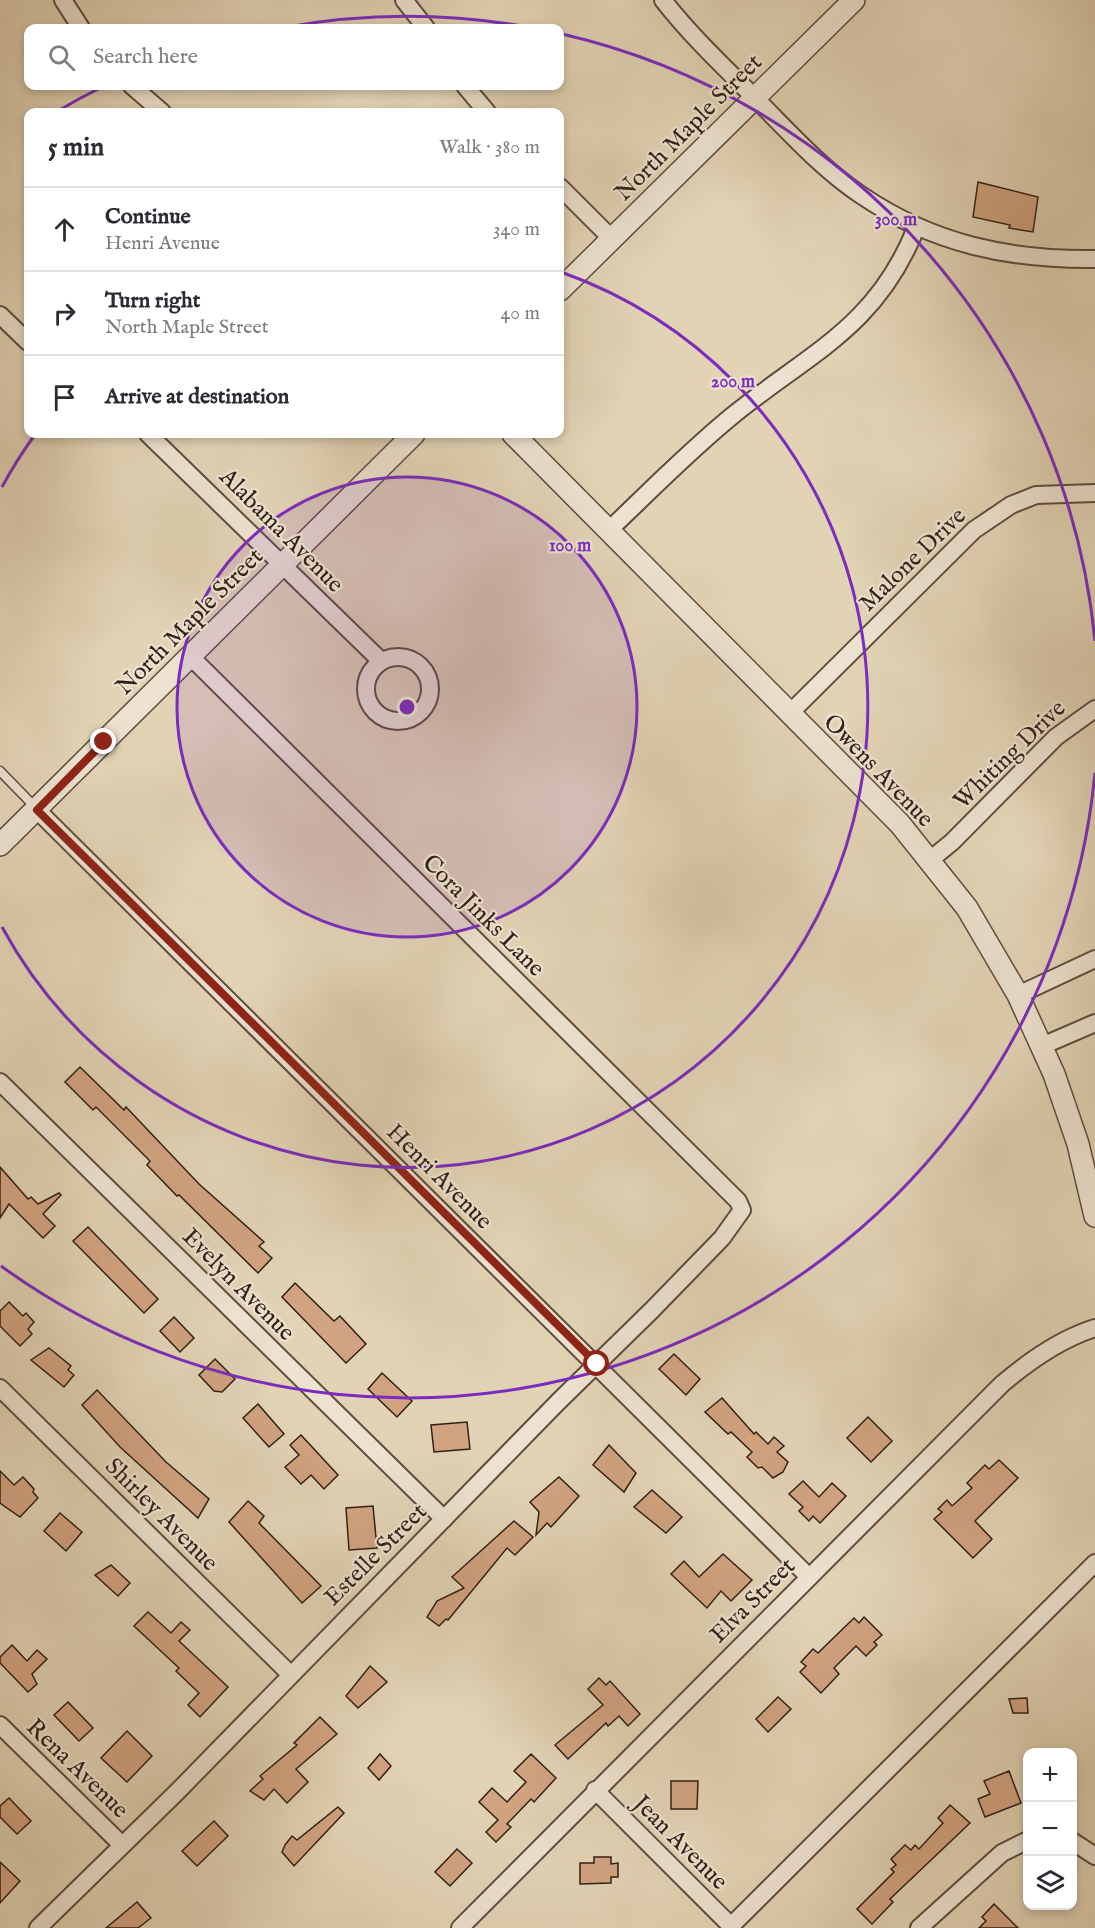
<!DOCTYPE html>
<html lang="en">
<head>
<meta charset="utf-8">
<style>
	body { margin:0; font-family:"IM FELL English",serif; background:#f7f7f7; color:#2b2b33 }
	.controls { position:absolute; right:18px; bottom:18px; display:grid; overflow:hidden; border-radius:12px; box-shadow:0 3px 9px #0003 }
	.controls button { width:54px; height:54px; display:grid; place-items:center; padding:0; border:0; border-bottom:2px solid #e1e1e2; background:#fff; color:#2b2b33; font:30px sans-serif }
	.stop { position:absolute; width:18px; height:18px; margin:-14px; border:4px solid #8f2418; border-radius:50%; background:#fff }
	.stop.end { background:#8f2418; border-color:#fff; box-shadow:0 2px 6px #0008 }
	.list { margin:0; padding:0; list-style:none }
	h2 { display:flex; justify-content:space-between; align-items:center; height:78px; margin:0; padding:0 24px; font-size:26px }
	h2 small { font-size:20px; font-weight:400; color:#7c7c81 }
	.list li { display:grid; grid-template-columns:39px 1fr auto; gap:18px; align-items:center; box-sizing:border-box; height:84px; padding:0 24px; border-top:2px solid #e1e1e2 }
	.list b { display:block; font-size:22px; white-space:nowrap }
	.list p { margin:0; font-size:20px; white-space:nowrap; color:#7c7c81 }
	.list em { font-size:20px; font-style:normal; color:#7c7c81 }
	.icon { flex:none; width:33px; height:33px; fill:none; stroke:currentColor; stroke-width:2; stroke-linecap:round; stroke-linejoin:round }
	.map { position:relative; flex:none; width:1095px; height:1928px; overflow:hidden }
	.search { position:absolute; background:#fff; box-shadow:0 3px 9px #0003; left:24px; top:24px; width:540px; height:66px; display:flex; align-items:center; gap:15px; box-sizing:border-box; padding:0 21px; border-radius:12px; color:#7c7c81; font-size:22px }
	.panel { position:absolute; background:#fff; box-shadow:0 3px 9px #0003; left:24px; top:108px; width:540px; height:330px; border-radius:12px }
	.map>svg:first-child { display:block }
</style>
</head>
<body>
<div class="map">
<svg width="1095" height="1928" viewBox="0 0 1095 1928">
	<rect width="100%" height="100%" fill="#e2d3b5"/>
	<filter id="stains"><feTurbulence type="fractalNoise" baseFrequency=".00333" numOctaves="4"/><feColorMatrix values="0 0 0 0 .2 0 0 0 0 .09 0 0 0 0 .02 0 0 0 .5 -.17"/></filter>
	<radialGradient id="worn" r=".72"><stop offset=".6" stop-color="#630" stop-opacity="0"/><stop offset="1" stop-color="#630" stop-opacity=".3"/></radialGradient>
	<g fill="#d1a380" stroke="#321f17" stroke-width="1.5">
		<polygon points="978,182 1038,197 1033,232 1009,228 1010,225 973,217"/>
		<polygon points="80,1067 124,1110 126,1107 199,1184 264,1242 259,1246 272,1258 258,1273 179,1195 177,1196 147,1165 150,1161 96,1107 93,1110 65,1082"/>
		<polygon points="0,1167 28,1199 31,1197 38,1204 59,1193 61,1195 43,1214 55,1226 43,1238 9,1204 0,1218"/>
		<polygon points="88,1227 158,1299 144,1313 73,1241"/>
		<polygon points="295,1283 334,1321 340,1316 366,1344 346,1363 282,1297"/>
		<polygon points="9,1302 23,1316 26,1313 34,1322 28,1329 32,1334 20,1346 0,1326 0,1311"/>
		<polygon points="174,1317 194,1338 180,1352 160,1331"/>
		<polygon points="49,1348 71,1366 68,1370 74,1375 64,1387 31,1360"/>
		<polygon points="674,1354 700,1379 686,1395 659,1369"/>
		<polygon points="215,1359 235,1379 222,1392 214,1391 199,1375"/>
		<polygon points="382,1373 412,1401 397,1417 368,1389"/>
		<polygon points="97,1390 166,1462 209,1499 198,1518 120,1447 82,1405"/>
		<polygon points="722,1398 754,1434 756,1432 768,1444 774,1437 784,1446 777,1452 788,1462 783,1472 773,1478 762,1467 758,1468 747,1457 752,1452 731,1432 728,1434 705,1412"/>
		<polygon points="258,1404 284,1434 269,1447 243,1418"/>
		<polygon points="868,1417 892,1441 871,1462 847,1438"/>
		<polygon points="467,1422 470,1449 434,1452 431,1425"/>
		<polygon points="301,1435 338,1475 324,1489 311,1475 301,1484 285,1467 299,1455 290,1445"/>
		<polygon points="609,1445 636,1473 624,1492 593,1465"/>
		<polygon points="999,1460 1018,1478 975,1521 992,1539 973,1558 934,1519 942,1512 938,1509 947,1500 952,1506 972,1488 967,1483 985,1465 989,1469"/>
		<polygon points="0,1471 14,1485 23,1477 34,1489 33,1492 38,1498 20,1517 0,1503"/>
		<polygon points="559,1477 579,1496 551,1527 547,1523 536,1535 539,1512 530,1502"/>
		<polygon points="803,1481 819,1497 832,1483 846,1496 820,1523 813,1516 809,1521 799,1511 803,1507 789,1494"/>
		<polygon points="652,1490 682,1517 666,1533 634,1507"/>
		<polygon points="248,1501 264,1516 259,1523 321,1586 302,1603 229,1522"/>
		<polygon points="373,1506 377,1548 349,1550 346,1508"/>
		<polygon points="60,1513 82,1532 66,1551 44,1531"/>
		<polygon points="514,1521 533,1537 515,1555 507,1548 448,1620 446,1619 439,1626 427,1617 437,1601 464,1588 452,1577"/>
		<polygon points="723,1554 752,1580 731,1601 721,1591 707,1608 671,1574 684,1561 699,1577"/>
		<polygon points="111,1565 130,1583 118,1596 95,1575"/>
		<polygon points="148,1612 171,1633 181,1622 190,1630 179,1641 228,1687 200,1717 188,1705 199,1693 176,1671 179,1668 134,1626"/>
		<polygon points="864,1617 882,1635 874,1642 877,1645 866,1656 856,1646 834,1668 839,1674 821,1693 800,1672 806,1666 801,1662 813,1649 818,1653 854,1618 859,1623"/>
		<polygon points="12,1645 27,1661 37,1650 47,1659 32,1674 37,1684 28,1692 0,1663 0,1657"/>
		<polygon points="370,1666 387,1682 358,1708 346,1696"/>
		<polygon points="599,1678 606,1685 610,1681 640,1714 628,1726 619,1716 608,1726 606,1723 568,1759 555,1745 603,1705 588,1689"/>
		<polygon points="778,1697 791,1709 768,1732 756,1719"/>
		<polygon points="1027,1698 1028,1713 1013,1713 1009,1699"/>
		<polygon points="68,1702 93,1728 79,1741 54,1715"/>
		<polygon points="320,1717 337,1734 296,1769 308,1782 287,1803 274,1789 264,1800 250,1791 263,1779 260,1776 297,1745 294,1743"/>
		<polygon points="127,1731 152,1756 127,1782 101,1758"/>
		<polygon points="380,1754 391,1766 379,1780 368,1768"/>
		<polygon points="531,1754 556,1778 534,1802 531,1799 507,1824 511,1827 496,1842 486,1832 498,1820 479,1802 492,1788 507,1802 526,1782 514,1771"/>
		<polygon points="1009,1771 1021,1803 985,1817 978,1799 990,1794 984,1781"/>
		<polygon points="671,1781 698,1781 697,1809 671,1809"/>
		<polygon points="9,1798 31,1821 17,1834 0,1817 0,1806"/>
		<polygon points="950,1805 970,1823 890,1899 893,1902 872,1924 857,1909 894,1872 891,1869 896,1865 891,1859 905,1845 911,1850 915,1845 919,1849 943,1823 938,1818"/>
		<polygon points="338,1807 344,1813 294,1866 282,1852 285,1845 292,1836 297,1840"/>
		<polygon points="214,1821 228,1836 197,1866 182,1851"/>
		<polygon points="457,1849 472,1863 450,1886 435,1872"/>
		<polygon points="594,1857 611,1857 611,1864 618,1863 618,1877 611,1877 611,1883 580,1884 580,1863 594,1863"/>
		<polygon points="0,1862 20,1881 0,1903"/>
		<polygon points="137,1902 151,1918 138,1928 106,1928"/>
		<polygon points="994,1904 1018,1928 979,1928 986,1921 982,1917"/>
	</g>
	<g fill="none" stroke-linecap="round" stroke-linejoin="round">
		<defs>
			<polyline id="service" points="0,771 37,809"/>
			<g id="minor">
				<polyline points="63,0 81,28"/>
				<polyline points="404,0 426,28"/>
				<path d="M663,0C691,36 725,68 757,100C790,133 822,169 861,195C933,244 1009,260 1095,259"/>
				<polyline points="132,86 162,112"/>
				<polyline points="465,86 487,112"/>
				<polyline points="560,187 612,239"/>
				<polyline points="0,315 28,342"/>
				<polyline points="148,434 381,661"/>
				<path d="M608,531C649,492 688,452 732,416C809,353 876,328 916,228"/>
				<circle cx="398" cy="689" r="32"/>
				<polyline points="789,714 974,530 1011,505 1036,495 1095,493"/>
				<polyline points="37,810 809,1577"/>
				<polyline points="930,860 952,842 1056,737 1095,709"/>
				<polyline points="1018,995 1095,959"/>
				<polyline points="1042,1046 1095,1023"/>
				<polyline points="0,1082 444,1519"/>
				<polyline points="0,1388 290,1674"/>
				<polyline points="0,1725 122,1845"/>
				<polyline points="595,1790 733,1928"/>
				<polyline points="1072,1841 1095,1856"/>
				<polyline points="731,1926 1095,1563"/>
				<polyline points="38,1928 178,1791 558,1402 652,1310 722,1238 742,1210 738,1201 190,656"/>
				<path d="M460,1928L1002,1384C1029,1361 1060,1339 1095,1328"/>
				<polyline points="919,1928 1002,1853 1028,1840"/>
			</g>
			<g id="tertiary">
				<polyline points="560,290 854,0"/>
				<polyline points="513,434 900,824 967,908 1018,995 1054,1074 1078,1144 1095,1216"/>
				<polyline points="0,845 414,434"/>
			</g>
		</defs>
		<use href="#service" stroke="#5e4c3e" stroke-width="11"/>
		<use href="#minor" stroke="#5e4c3e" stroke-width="20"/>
		<use href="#tertiary" stroke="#5e4c3e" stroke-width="24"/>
		<use href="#service" stroke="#ece2cf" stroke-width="8"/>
		<use href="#minor" stroke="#ece2cf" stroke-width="16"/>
		<use href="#tertiary" stroke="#ece2cf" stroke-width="21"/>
	</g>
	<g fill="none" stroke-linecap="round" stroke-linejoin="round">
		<polyline stroke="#8f2418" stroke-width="8" points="104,742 37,810 597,1364"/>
	</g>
	<circle cx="407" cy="707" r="230" fill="#7b2cbf" fill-opacity=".12"/>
	<g fill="none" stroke="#7b2cbf" stroke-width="3">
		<circle cx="407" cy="707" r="230"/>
		<path d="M2 487A461 461 0 0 1 34 436M561 272A461 461 0 1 1 2 927"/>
		<path d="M1095 773A691 691 0 0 1 1 1266M56 112A691 691 0 0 1 104 86M281 28A691 691 0 0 1 533 28M562 34A691 691 0 0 1 1095 641"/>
	</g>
	<g text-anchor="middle" stroke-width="4.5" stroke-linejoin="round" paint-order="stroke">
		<g font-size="24" fill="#321f17" stroke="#ece2cf">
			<text transform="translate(688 127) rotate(-45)" y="8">North Maple Street</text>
			<text transform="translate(282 530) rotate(45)" y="8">Alabama Avenue</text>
			<text transform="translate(912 559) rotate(-44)" y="8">Malone Drive</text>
			<text transform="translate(189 621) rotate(-45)" y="8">North Maple Street</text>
			<text transform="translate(1009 754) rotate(-44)" y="8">Whiting Drive</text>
			<text transform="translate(879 770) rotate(46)" y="8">Owens Avenue</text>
			<text transform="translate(484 915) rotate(45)" y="8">Cora Jinks Lane</text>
			<text transform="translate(440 1176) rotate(45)" y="8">Henri Avenue</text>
			<text transform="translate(239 1284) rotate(45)" y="8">Evelyn Avenue</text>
			<text transform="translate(162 1514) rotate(45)" y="8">Shirley Avenue</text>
			<text transform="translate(375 1554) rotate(-45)" y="8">Estelle Street</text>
			<text transform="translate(752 1600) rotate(-45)" y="8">Elva Street</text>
			<text transform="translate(78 1768) rotate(44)" y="8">Rena Avenue</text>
			<text transform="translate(681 1842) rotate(45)" y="8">Jean Avenue</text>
		</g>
	</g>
	<circle cx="407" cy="707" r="9" fill="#7b2cbf" stroke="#ece2cf" stroke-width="3"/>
	<g font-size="18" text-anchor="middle" font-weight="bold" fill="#7b2cbf" stroke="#ece2cf" stroke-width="4.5" stroke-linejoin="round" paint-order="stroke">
		<text x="896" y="225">300 m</text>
		<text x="733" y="387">200 m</text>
		<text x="570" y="551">100 m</text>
	</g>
	<rect width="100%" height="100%" filter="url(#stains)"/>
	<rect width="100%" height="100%" fill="url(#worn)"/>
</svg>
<div class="controls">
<button>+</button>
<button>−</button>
<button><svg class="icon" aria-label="layers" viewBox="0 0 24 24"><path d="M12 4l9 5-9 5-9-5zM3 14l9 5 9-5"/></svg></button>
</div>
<div class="stop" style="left:597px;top:1364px"></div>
<div class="stop end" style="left:104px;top:742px"></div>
<div class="search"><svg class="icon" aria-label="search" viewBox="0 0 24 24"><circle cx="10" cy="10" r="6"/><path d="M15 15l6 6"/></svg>Search here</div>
<section class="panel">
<h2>5 min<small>Walk · 380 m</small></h2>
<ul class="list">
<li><svg class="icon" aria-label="ahead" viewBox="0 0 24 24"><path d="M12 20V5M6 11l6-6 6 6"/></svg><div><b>Continue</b><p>Henri Avenue</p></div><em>340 m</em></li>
<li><svg class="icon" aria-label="right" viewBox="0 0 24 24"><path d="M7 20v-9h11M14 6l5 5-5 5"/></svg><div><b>Turn right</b><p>North Maple Street</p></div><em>40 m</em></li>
<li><svg class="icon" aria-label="arrive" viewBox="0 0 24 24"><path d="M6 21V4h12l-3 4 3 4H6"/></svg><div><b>Arrive at destination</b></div></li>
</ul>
</section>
</div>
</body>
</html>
